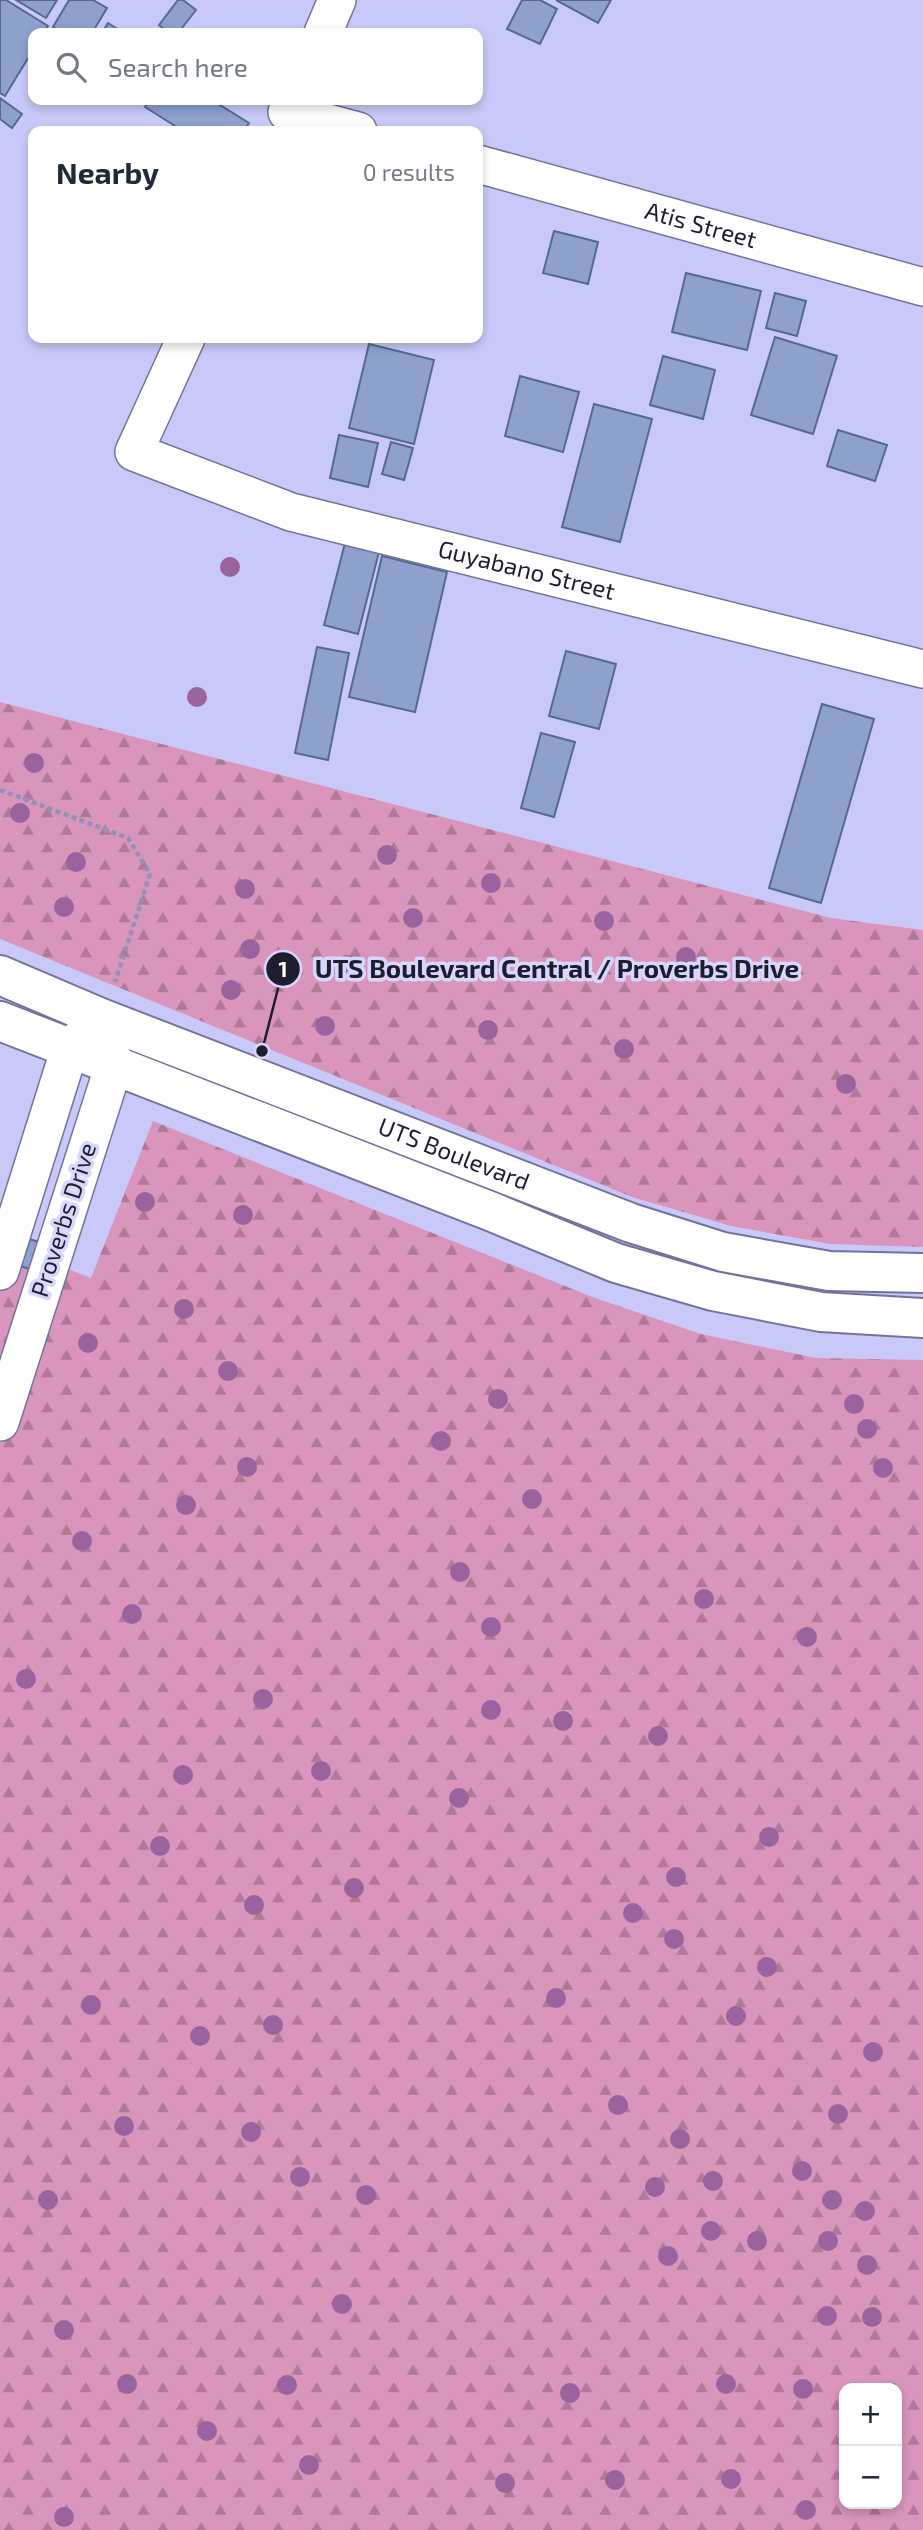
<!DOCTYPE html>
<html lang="en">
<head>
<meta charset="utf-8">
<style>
	body { margin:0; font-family:"Exo 2",sans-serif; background:#f2f2f3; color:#1f2937 }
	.controls { position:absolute; right:21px; bottom:21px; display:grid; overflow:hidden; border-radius:14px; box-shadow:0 4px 10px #0003 }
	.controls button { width:63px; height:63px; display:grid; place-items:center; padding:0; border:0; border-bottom:2px solid #e0e1e3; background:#fff; color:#1f2937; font:35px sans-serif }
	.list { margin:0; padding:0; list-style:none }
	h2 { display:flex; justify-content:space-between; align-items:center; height:91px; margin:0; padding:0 28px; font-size:30px }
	h2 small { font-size:23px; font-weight:400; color:#747a83 }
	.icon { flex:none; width:38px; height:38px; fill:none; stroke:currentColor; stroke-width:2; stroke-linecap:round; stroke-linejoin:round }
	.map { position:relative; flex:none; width:923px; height:2530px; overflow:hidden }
	.search { position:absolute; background:#fff; box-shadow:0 4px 10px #0003; left:28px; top:28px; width:455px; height:77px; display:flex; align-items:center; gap:18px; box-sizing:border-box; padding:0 24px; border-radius:14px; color:#747a83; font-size:26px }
	.panel { position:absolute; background:#fff; box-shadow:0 4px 10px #0003; left:28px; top:126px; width:455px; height:217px; border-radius:14px }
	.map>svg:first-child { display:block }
</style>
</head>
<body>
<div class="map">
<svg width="923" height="2530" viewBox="0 0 923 2530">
	<defs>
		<pattern id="forest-firs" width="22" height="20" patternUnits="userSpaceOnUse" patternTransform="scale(1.75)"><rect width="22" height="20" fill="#da95bc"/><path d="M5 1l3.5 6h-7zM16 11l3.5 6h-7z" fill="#b07999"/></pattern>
	</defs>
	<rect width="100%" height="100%" fill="#c9c9f9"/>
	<g fill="url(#forest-firs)" fill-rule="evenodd">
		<polygon points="0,702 831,918 923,930 923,1247 830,1244 731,1226 632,1197 0,939"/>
		<path d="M153,1121L595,1298L701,1334L816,1358L923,1360V2530H0V1242L91,1278ZM844,2388H897V2504H844Z"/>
	</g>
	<g fill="#8da1cc" stroke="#576991" stroke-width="2">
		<polygon points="0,0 6,0 48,26 43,33 33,33 33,50 5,96 0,93"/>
		<polygon points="16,0 57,0 46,18"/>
		<polygon points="69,0 93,0 107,8 92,33 63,33 53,27"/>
		<polygon points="178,0 183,0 196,10 178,33 169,33 159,25"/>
		<polygon points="522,0 540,0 557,9 540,44 507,29"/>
		<polygon points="556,0 611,0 598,23"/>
		<polygon points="108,23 124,33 102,33"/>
		<polygon points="0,98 22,114 12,128 0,119"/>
		<polygon points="149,100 212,100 249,123 244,131 183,131 145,107"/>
		<polygon points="554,231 598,242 588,284 543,273"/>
		<polygon points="686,273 761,291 747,350 672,332"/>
		<polygon points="775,293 806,301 797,336 766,328"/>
		<polygon points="775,337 837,356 813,434 751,415"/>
		<polygon points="369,344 434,360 414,444 349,428"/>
		<polygon points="663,356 715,370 703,419 650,405"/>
		<polygon points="520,376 579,392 563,452 505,436"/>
		<polygon points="594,404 652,419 620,542 562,527"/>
		<polygon points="838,430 887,445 875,481 827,466"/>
		<polygon points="339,435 378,443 368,487 330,478"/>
		<polygon points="391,442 413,448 404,480 382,474"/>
		<polygon points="345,543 379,552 358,634 324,625"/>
		<polygon points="382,556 447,572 415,712 349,697"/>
		<polygon points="317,647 349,653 328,760 295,753"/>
		<polygon points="566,651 616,664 599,729 549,716"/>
		<polygon points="822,704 874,719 821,903 769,888"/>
		<polygon points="541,733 575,742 554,817 521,808"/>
		<polygon points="23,1237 42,1243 33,1270 14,1264"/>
	</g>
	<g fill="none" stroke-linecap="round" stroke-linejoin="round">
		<defs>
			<g id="minor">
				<polyline points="323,33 337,0"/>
				<polyline points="287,112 358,131"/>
				<path id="s1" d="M478,164L923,287"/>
				<path id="s2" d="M186,338L134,452L291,512L923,669"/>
				<polyline points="0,1271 70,1048 101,1018 114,1065 0,1422"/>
			</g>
			<g id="major">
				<path id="s3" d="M0,975L101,1018L631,1223L723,1252L829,1271L923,1273"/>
				<polyline points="0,1021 490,1211 616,1263 713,1291 821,1312 923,1318"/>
			</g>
		</defs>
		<use href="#minor" stroke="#72729d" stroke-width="40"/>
		<use href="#major" stroke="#72729d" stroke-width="42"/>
		<polyline stroke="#9292b8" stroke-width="4.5" stroke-dasharray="5 3.5" stroke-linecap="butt" points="0,790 128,838 150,874 115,982"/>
		<use href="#minor" stroke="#fff" stroke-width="37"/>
		<use href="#major" stroke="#fff" stroke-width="38"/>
	</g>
	<g fill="#9a639e">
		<circle cx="230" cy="567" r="10"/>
		<circle cx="197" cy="697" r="10"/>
		<circle cx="34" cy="763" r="10"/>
		<circle cx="20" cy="813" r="10"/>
		<circle cx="387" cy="855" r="10"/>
		<circle cx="76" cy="862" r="10"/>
		<circle cx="491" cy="883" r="10"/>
		<circle cx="245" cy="889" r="10"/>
		<circle cx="64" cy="907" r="10"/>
		<circle cx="413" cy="918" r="10"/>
		<circle cx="604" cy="921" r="10"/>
		<circle cx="250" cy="949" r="10"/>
		<circle cx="686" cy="957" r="10"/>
		<circle cx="347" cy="965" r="10"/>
		<circle cx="231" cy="990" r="10"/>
		<circle cx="325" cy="1026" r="10"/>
		<circle cx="488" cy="1030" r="10"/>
		<circle cx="624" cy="1049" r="10"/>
		<circle cx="846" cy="1084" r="10"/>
		<circle cx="145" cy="1202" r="10"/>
		<circle cx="243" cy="1215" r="10"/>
		<circle cx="184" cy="1309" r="10"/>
		<circle cx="88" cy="1343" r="10"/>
		<circle cx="228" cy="1371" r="10"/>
		<circle cx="498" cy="1399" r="10"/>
		<circle cx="854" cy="1404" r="10"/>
		<circle cx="867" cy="1429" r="10"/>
		<circle cx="441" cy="1441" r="10"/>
		<circle cx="247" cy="1467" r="10"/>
		<circle cx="883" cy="1468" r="10"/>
		<circle cx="532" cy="1499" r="10"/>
		<circle cx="186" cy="1505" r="10"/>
		<circle cx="82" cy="1541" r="10"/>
		<circle cx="460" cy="1572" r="10"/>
		<circle cx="704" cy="1599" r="10"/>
		<circle cx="132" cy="1614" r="10"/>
		<circle cx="491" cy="1627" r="10"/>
		<circle cx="807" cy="1637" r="10"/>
		<circle cx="26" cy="1679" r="10"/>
		<circle cx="263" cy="1699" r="10"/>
		<circle cx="491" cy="1710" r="10"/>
		<circle cx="563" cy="1721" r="10"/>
		<circle cx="658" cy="1736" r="10"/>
		<circle cx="321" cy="1771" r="10"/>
		<circle cx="183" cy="1775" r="10"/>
		<circle cx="459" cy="1798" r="10"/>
		<circle cx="769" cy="1837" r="10"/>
		<circle cx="160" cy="1846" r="10"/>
		<circle cx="676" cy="1877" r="10"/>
		<circle cx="354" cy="1888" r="10"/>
		<circle cx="254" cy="1905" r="10"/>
		<circle cx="633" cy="1913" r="10"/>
		<circle cx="674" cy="1939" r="10"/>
		<circle cx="767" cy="1967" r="10"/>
		<circle cx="556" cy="1998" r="10"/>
		<circle cx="91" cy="2005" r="10"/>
		<circle cx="736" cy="2016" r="10"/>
		<circle cx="273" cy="2025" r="10"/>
		<circle cx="200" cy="2036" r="10"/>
		<circle cx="873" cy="2052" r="10"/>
		<circle cx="618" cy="2105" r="10"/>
		<circle cx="838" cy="2114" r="10"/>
		<circle cx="124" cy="2126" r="10"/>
		<circle cx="251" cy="2132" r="10"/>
		<circle cx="680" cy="2139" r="10"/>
		<circle cx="802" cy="2171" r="10"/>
		<circle cx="300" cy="2177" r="10"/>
		<circle cx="713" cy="2181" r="10"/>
		<circle cx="655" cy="2187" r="10"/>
		<circle cx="366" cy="2195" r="10"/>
		<circle cx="48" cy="2200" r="10"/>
		<circle cx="832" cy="2200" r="10"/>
		<circle cx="865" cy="2211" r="10"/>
		<circle cx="711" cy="2231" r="10"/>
		<circle cx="757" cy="2241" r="10"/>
		<circle cx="828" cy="2241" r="10"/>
		<circle cx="668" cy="2256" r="10"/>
		<circle cx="867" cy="2265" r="10"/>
		<circle cx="342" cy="2304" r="10"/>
		<circle cx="827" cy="2316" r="10"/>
		<circle cx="872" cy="2317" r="10"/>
		<circle cx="64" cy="2330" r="10"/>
		<circle cx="127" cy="2384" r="10"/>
		<circle cx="726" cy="2384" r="10"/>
		<circle cx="287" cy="2385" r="10"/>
		<circle cx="803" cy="2389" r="10"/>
		<circle cx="570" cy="2393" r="10"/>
		<circle cx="207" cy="2431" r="10"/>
		<circle cx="309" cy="2465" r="10"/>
		<circle cx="731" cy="2479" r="10"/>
		<circle cx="615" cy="2480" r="10"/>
		<circle cx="505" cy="2483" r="10"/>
		<circle cx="806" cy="2510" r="10"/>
		<circle cx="64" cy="2517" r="10"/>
	</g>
	<g text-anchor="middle" stroke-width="7" stroke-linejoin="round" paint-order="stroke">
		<g font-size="24" fill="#1d1d2e" stroke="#d7d7fe">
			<text dy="8" stroke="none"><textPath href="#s1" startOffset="231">Atis Street</textPath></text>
			<text dy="8" stroke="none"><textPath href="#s2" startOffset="536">Guyabano Street</textPath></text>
			<text dy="8" stroke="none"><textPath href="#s3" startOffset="488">UTS Boulevard</textPath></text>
			<text transform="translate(64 1220) rotate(-72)" y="8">Proverbs Drive</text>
		</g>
	</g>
	<path fill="none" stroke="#1d1d2e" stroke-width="2.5" d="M262 1051L283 969"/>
	<g fill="#1d1d2e" stroke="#d7d7fe" stroke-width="2.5">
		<circle cx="262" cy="1051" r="7"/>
		<circle cx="283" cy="969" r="18"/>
	</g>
	<g font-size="21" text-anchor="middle" font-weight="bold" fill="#fff">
		<text x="283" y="977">1</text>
	</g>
	<g font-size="26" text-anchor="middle" font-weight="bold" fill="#1d1d2e" stroke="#d7d7fe" stroke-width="7" stroke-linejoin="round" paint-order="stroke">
		<text x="557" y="978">UTS Boulevard Central / Proverbs Drive</text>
	</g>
</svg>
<div class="controls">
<button>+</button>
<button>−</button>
</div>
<div class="search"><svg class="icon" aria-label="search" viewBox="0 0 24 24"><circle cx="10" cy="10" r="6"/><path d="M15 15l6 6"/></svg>Search here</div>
<section class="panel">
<h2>Nearby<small>0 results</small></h2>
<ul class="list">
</ul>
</section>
</div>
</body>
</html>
